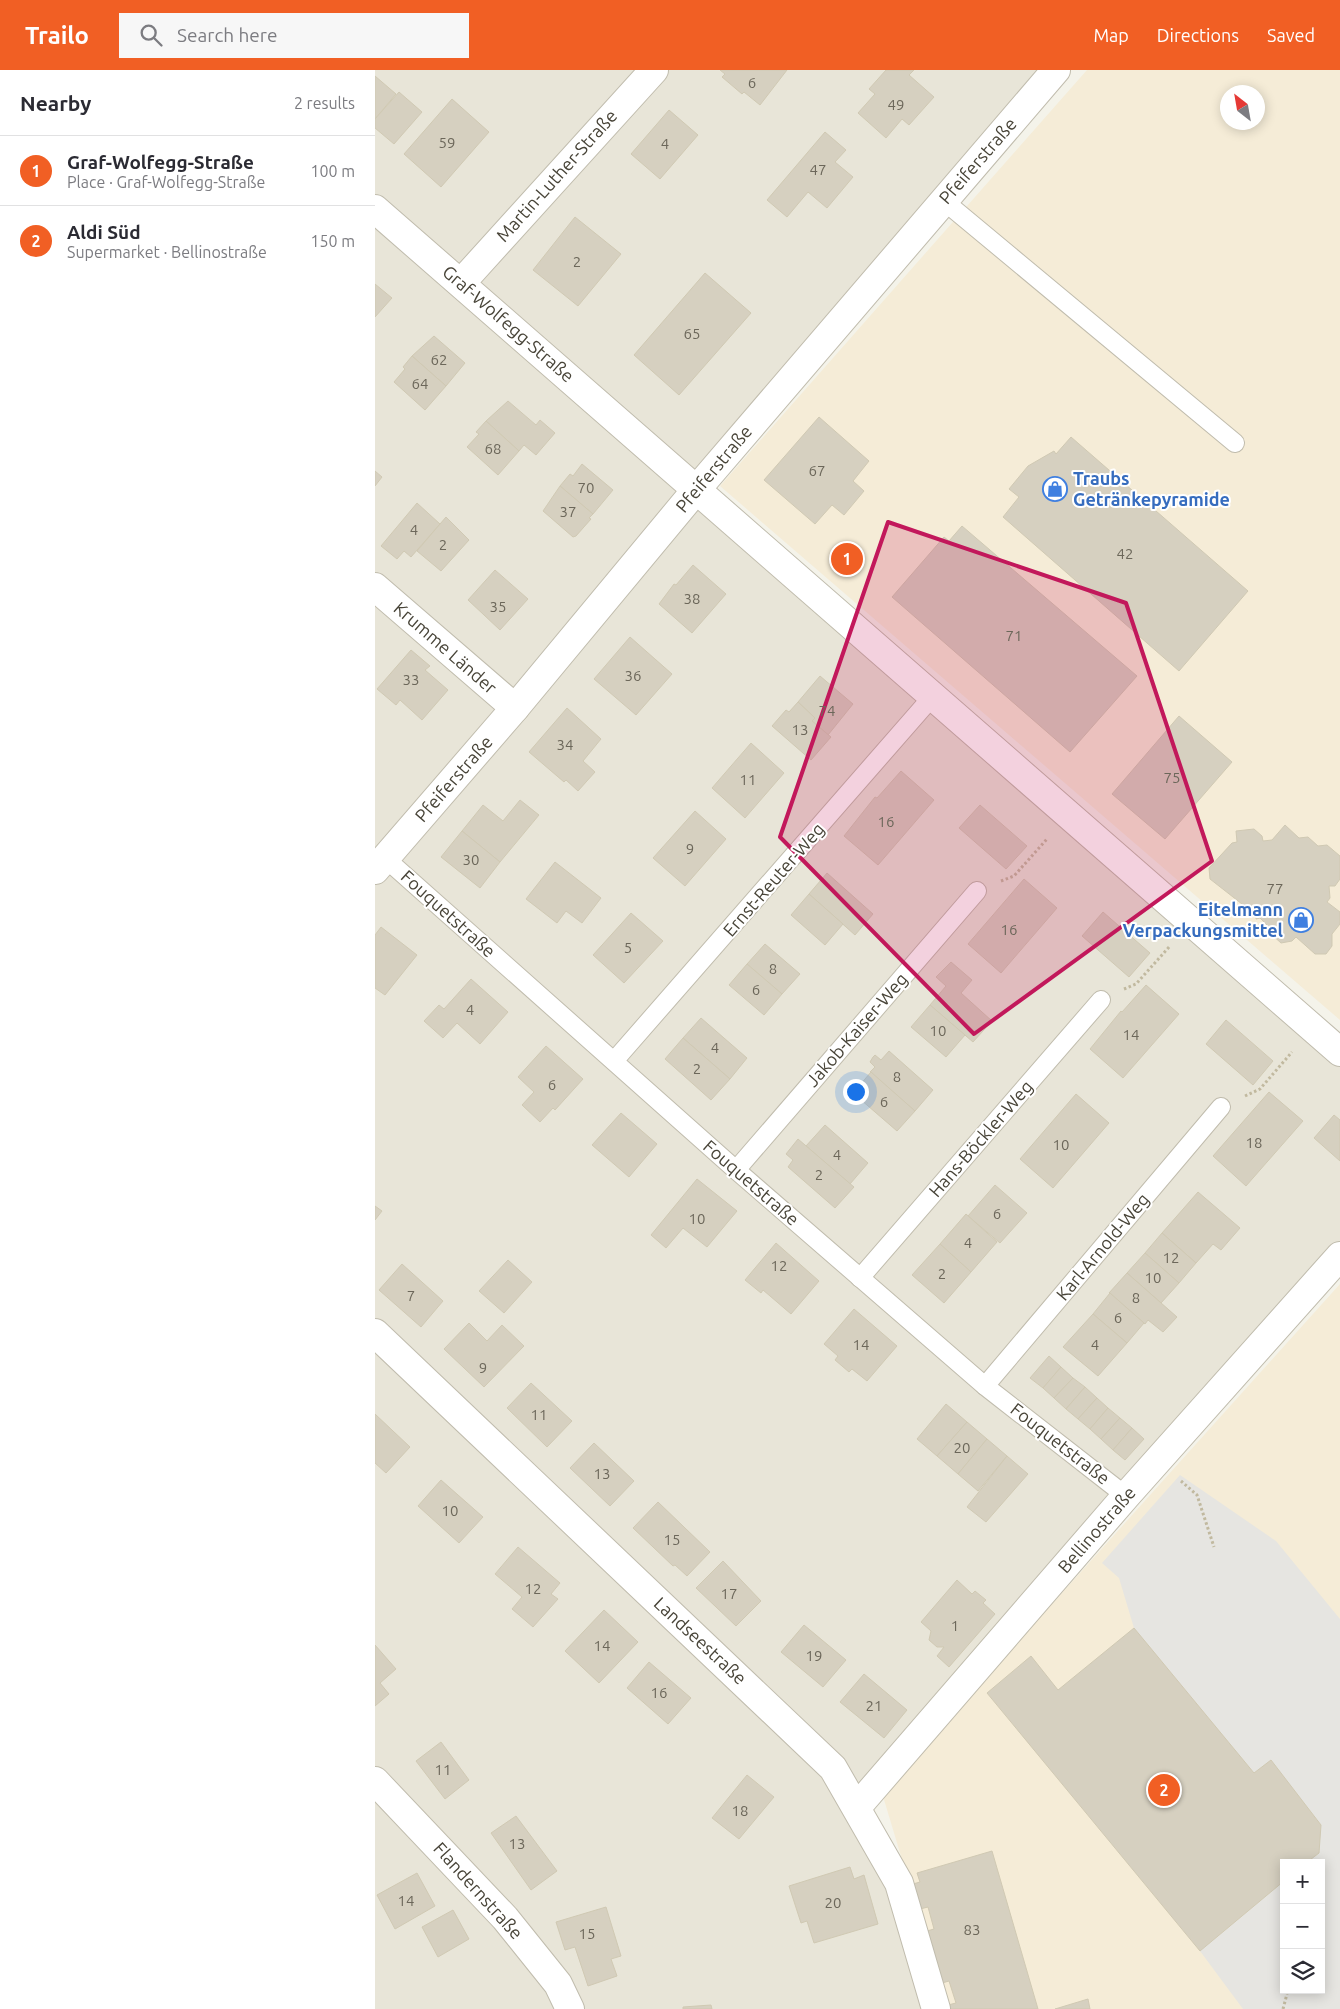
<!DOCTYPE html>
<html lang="en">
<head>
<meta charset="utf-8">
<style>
	body { margin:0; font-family:Ubuntu,sans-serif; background:#f7f7f7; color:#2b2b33 }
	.controls { position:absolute; right:15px; bottom:15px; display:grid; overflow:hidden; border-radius:0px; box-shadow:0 2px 12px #0003 }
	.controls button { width:45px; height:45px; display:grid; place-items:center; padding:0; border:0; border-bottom:1px solid #e1e1e2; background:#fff; color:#2b2b33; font:25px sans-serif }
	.compass { position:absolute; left:845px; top:15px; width:45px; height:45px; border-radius:50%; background:#fff; box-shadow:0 2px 12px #0003; rotate:329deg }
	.you { position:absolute; left:480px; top:1021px; width:18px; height:18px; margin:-12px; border:4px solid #fff; border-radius:50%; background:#1a73e8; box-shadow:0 0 0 8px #1a73e833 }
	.badge { display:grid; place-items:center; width:32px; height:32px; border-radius:50%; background:#f15f24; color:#fff; font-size:16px; font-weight:700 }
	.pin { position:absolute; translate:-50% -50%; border:2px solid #fff; box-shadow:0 1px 5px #0006 }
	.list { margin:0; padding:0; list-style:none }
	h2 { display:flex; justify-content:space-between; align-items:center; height:65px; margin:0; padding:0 20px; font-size:21px }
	h2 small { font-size:16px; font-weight:400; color:#7c7c81 }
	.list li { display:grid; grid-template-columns:32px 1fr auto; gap:15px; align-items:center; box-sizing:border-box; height:70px; padding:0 20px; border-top:1px solid #e1e1e2 }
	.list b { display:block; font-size:19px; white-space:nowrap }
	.list p { margin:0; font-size:16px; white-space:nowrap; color:#7c7c81 }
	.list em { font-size:16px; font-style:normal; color:#7c7c81 }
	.icon { flex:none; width:28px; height:28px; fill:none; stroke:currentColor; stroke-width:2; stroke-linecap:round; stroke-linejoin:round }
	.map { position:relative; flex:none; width:965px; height:1939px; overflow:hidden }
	header { display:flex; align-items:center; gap:30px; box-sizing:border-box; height:70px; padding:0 25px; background:#f15f24; color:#fff }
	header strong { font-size:24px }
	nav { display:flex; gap:28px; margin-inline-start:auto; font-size:18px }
	.search { width:350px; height:45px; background:#f7f7f7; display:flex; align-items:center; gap:12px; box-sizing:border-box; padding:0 18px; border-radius:0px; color:#7c7c81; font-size:19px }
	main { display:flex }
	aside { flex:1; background:#fff }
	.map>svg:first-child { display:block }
</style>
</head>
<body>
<header>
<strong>Trailo</strong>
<div class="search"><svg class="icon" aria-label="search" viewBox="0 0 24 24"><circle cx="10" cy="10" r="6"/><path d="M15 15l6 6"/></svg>Search here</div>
<nav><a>Map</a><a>Directions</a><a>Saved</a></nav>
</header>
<main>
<aside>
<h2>Nearby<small>2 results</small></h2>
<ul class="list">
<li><span class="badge">1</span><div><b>Graf-Wolfegg-Straße</b><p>Place · Graf-Wolfegg-Straße</p></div><em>100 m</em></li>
<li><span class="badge">2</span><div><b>Aldi Süd</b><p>Supermarket · Bellinostraße</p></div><em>150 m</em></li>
</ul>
</aside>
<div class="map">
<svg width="965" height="1939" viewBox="0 0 965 1939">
	<rect width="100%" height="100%" fill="#f4f3ea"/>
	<polygon fill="#e8e5d8" points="0,0 682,0 317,426 965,996 965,1171 466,1733 514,1813 550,1939 0,1939"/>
	<g fill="#f5ecd7" fill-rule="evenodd">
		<path d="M712,0H965V950L345,416ZM852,22H882V52H852Z"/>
		<path d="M965,1214V1939H572L507,1723ZM909,1793H946V1920H909Z"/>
	</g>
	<polygon fill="#e6e5e1" points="805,1405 901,1471 965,1549 965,1939 868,1939 825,1881 909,1811 909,1920 946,1920 946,1793 931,1793 943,1781 946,1755 896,1691 879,1703 759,1558 744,1508 727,1493"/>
	<g fill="#d6d0c0" stroke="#d0c9b3">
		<polygon points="345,0 412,0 385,35 369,22 367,24 347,7 350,4"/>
		<polygon points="511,0 539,0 534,5 559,27 534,55 527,49 511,68 483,43 500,24 494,19"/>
		<polygon points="0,6 21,24 0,49"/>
		<polygon points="24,22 47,42 19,74 0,58 0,49"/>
		<polygon points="77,29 114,62 66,117 29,84"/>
		<polygon points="294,40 323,65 285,109 256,84"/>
		<polygon points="450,62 471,80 460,92 478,107 452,138 433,122 412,147 392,130"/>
		<polygon points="200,147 246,184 203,236 158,200"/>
		<polygon points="330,203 376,243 304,325 259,285"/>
		<polygon points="0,214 17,228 0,247"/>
		<polygon points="59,266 90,293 71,316 37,286"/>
		<polygon points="37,286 71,316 50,340 19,312 30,299 28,297"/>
		<polygon points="133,331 161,355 165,350 180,363 161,385 149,375 144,381 111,351"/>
		<polygon points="444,347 494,391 478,411 489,421 469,445 457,435 440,454 389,410"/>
		<polygon points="111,351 144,381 123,405 92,377 104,364 101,362"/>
		<polygon points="696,367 873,521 804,601 628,447 644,427 634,419 653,396 679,381 681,384"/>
		<polygon points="207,394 238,420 218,444 185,416 195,404 198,406"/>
		<polygon points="0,401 7,407 0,416"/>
		<polygon points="185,416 218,444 214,448 216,449 201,466 198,467 168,441"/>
		<polygon points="42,433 65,454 36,487 29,481 22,489 6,476"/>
		<polygon points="71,447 94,470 66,501 42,481"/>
		<polygon points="587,456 762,606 695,682 517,527 569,467 574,471"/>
		<polygon points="477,473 488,483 468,505 456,495"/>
		<polygon points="318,495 351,524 317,563 284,534 299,514 301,515"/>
		<polygon points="120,500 153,529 125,560 93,530"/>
		<polygon points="255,567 297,604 261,645 219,609"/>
		<polygon points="36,580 55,596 50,600 73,620 47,650 25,630 21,635 2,619"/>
		<polygon points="445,606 478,634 453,665 437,651 440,648 423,632"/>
		<polygon points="423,632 440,648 437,651 456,667 436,690 397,656 411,640 414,642"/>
		<polygon points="192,638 226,669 208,691 220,702 203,721 191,710 189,712 154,682"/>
		<polygon points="804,646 857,692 790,769 737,724"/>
		<polygon points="376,673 409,703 370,748 337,718"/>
		<polygon points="526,701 559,730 503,795 469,766 500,727 502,728"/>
		<polygon points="145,730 164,745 125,792 87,761 108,735 128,751"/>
		<polygon points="605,735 652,776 631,799 584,758"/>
		<polygon points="320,741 351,769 310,816 278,788"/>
		<polygon points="910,755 924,768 933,767 943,776 952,775 965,786 965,809 960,816 954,816 955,828 952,832 965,842 965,854 957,864 957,876 951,884 940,884 921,867 917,871 906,873 895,863 895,858 885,848 881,849 881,845 835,809 834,798 857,773 862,772 861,761 879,759 887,766 888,771 897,770"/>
		<polygon points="87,761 125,792 105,818 66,787"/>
		<polygon points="180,792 226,828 207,853 191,841 182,853 151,829"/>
		<polygon points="452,803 498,844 480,865 434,824"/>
		<polygon points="649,809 682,838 626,903 593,874"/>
		<polygon points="434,824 468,854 450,875 416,845"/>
		<polygon points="728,842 775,883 754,907 707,866"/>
		<polygon points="256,843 288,871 249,913 218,885"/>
		<polygon points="6,857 42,885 10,925 0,918 0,865"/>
		<polygon points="390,874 425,904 407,924 372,894"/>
		<polygon points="576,892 597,910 586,923 617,951 598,972 555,935 571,916 561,907"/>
		<polygon points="372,894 407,924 389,945 354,915"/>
		<polygon points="96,909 133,942 105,974 82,953 68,968 49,951 64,935 69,939"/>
		<polygon points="771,915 804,944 748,1008 715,979 746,941 747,942"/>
		<polygon points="555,935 590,965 571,987 536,957"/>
		<polygon points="326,948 372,988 355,1009 308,968"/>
		<polygon points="851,950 898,991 878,1015 831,974"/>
		<polygon points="308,968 355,1009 336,1030 290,989"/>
		<polygon points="171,976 208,1009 180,1040 178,1038 165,1052 147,1035 159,1022 143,1007"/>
		<polygon points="514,981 558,1020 540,1041 495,1002 500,997 495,992 498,987 500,985 506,990"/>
		<polygon points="496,1002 540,1041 522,1061 478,1023"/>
		<polygon points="894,1022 928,1051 871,1116 838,1086"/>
		<polygon points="701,1024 734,1053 678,1118 645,1089"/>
		<polygon points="246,1043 282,1074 254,1107 217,1075"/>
		<polygon points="959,1045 965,1050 965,1091 939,1068"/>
		<polygon points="450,1055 493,1093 475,1114 431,1076"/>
		<polygon points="423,1069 479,1117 460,1138 413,1097 418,1090 411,1084"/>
		<polygon points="322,1109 362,1141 332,1177 308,1158 291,1178 276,1165"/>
		<polygon points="620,1115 652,1143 625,1173 593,1146"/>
		<polygon points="823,1122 865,1158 846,1180 838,1174 821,1193 787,1163"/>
		<polygon points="0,1136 7,1141 0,1150"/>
		<polygon points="591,1144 622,1172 596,1202 565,1174"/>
		<polygon points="787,1163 821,1193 804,1213 770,1183"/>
		<polygon points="401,1173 444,1211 416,1244 388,1220 386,1223 370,1210"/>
		<polygon points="565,1174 596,1202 569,1233 537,1205"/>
		<polygon points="770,1183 804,1213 786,1233 752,1203"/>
		<polygon points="133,1190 157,1212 129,1243 104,1221"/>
		<polygon points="27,1194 68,1231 46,1257 4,1220"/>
		<polygon points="752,1203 802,1247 788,1262 773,1250 770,1254 734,1223"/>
		<polygon points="735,1223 769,1253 752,1273 718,1244"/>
		<polygon points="479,1239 522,1276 492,1311 477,1299 474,1302 460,1290 463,1286 449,1274"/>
		<polygon points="718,1244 752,1273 723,1306 688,1277"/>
		<polygon points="94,1253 112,1271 127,1255 149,1276 109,1317 69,1279"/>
		<polygon points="674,1286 686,1297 668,1318 655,1308"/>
		<polygon points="686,1297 698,1308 679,1328 668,1318"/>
		<polygon points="698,1308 710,1317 691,1339 679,1328"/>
		<polygon points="156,1313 197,1351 172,1377 132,1338"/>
		<polygon points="710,1317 722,1328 703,1349 691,1339"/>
		<polygon points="722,1328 733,1338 715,1359 703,1349"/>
		<polygon points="571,1334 592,1352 562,1386 542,1369"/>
		<polygon points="733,1338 745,1348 726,1369 715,1359"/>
		<polygon points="0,1344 35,1377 11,1403 0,1393"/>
		<polygon points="745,1348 757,1358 738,1380 726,1369"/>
		<polygon points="592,1352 612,1369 583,1404 562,1386"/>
		<polygon points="757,1358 769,1369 750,1390 738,1380"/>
		<polygon points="612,1369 632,1386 603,1421 583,1404"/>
		<polygon points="219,1373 259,1411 235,1436 195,1398"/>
		<polygon points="632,1386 653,1404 611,1452 592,1437"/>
		<polygon points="66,1410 108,1447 84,1473 43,1436"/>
		<polygon points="283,1432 335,1482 312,1506 300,1495 298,1496 258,1458"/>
		<polygon points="143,1477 185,1513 176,1524 183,1529 158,1557 137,1539 147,1527 120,1504"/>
		<polygon points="348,1491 386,1531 361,1556 321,1518"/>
		<polygon points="582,1510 597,1524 600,1521 611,1530 608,1533 620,1544 574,1597 562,1586 569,1577 562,1577 554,1570 556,1561 546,1552"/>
		<polygon points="229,1540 263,1572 224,1613 190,1581"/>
		<polygon points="429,1555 471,1590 448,1617 406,1582"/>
		<polygon points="759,1558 879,1703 896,1690 946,1755 944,1783 931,1793 909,1793 909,1811 825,1881 612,1623 656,1586 683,1620"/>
		<polygon points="0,1575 21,1599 5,1613 14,1624 0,1636"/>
		<polygon points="274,1592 316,1628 293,1654 252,1618"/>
		<polygon points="489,1604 532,1640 509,1668 465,1632"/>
		<polygon points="66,1672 94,1710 70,1729 41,1691"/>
		<polygon points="372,1705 399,1727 364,1769 337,1748"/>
		<polygon points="141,1746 182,1801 156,1820 116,1763"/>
		<polygon points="617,1781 663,1939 574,1939 573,1935 581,1933 574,1911 567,1913 552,1861 559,1859 553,1837 545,1839 538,1814 545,1812 542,1803"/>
		<polygon points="475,1797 479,1809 489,1805 503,1854 439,1873 432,1851 426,1853 414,1816"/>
		<polygon points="42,1803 60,1836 20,1859 2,1825"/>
		<polygon points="231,1837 246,1886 236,1889 242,1906 213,1916 200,1877 190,1880 181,1852"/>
		<polygon points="78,1840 94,1869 63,1887 47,1857"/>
		<polygon points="713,1929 715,1939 680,1939"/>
		<polygon points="336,1935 337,1939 308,1939 308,1937"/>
	</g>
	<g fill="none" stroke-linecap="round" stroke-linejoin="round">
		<defs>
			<g id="service">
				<polyline points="569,131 860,373"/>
				<polyline points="10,788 361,1100 610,1316 751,1426"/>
				<polyline points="239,991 557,627"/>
				<polyline points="361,1100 602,821"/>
				<polyline points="485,1208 726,930"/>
				<polyline points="610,1316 846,1037"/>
			</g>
			<g id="minor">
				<polyline points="0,139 965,982"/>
				<polyline points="86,213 279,0"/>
				<polyline points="0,517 140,638"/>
				<polyline points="0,800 140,638 321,420 681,0"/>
				<polyline points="0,1263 458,1698 524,1813 561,1939"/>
				<polyline points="0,1711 130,1848 183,1914 195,1939"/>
				<polyline points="482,1737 751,1426 965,1186"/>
			</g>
		</defs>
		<use href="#service" stroke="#c0bcad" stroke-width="20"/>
		<use href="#minor" stroke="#c0bcad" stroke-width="30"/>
		<g stroke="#c1b99f" stroke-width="3" stroke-dasharray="2.5 2.5" stroke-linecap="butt">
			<polyline points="626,811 639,806 672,769"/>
			<polyline points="749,919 761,914 795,876"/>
			<polyline points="870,1026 885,1019 917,982"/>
			<polyline points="806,1411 822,1425 839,1477"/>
			<polyline points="908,1939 912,1924"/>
		</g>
		<use href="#service" stroke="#fff" stroke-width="18"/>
		<use href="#minor" stroke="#fff" stroke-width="28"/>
	</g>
	<path fill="#c2185b" fill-opacity="0.2" stroke="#c2185b" stroke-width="4" stroke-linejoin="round" d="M513,452L751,533L837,791L599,964L405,767Z"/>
	<defs>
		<symbol id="shop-ring" viewBox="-11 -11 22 22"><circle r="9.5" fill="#fff" stroke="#3f7fe0" stroke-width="1.5"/><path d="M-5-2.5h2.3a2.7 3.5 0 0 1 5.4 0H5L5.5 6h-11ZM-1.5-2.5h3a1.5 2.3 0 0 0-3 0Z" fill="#3f7fe0"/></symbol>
	</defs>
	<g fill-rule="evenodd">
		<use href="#shop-ring" x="666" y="405" width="28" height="28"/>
		<use href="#shop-ring" x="912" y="836" width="28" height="28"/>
	</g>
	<g text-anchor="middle" stroke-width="4" stroke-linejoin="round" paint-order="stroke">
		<g font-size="15" fill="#6c675a">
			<text x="377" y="18">6</text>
			<text x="521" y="40">49</text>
			<text x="72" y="78">59</text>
			<text x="290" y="79">4</text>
			<text x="443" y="105">47</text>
			<text x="202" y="197">2</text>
			<text x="317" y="269">65</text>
			<text x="64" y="295">62</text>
			<text x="45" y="319">64</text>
			<text x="118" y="384">68</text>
			<text x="442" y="406">67</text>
			<text x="211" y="423">70</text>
			<text x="193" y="447">37</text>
			<text x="39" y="465">4</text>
			<text x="68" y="480">2</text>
			<text x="750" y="489">42</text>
			<text x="317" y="534">38</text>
			<text x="123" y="542">35</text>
			<text x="639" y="571">71</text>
			<text x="258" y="611">36</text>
			<text x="36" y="615">33</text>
			<text x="452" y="646">74</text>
			<text x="425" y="665">13</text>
			<text x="190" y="680">34</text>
			<text x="797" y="713">75</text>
			<text x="373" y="715">11</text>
			<text x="511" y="757">16</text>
			<text x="315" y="784">9</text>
			<text x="96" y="795">30</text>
			<text x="900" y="824">77</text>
			<text x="634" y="865">16</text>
			<text x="253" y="883">5</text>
			<text x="398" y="904">8</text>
			<text x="381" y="925">6</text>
			<text x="95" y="945">4</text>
			<text x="563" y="966">10</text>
			<text x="756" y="970">14</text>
			<text x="340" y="983">4</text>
			<text x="322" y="1004">2</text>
			<text x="522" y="1012">8</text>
			<text x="177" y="1020">6</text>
			<text x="509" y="1037">6</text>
			<text x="879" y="1078">18</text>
			<text x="686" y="1080">10</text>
			<text x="462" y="1090">4</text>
			<text x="444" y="1110">2</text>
			<text x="622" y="1149">6</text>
			<text x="322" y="1154">10</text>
			<text x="593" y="1178">4</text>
			<text x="796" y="1193">12</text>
			<text x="404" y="1201">12</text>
			<text x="567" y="1209">2</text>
			<text x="778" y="1213">10</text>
			<text x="36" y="1231">7</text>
			<text x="761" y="1233">8</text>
			<text x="743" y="1253">6</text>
			<text x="486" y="1280">14</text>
			<text x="720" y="1280">4</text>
			<text x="108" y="1303">9</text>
			<text x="164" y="1350">11</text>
			<text x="587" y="1383">20</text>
			<text x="227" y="1409">13</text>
			<text x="75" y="1446">10</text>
			<text x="297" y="1475">15</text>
			<text x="158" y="1524">12</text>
			<text x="354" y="1529">17</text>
			<text x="580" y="1561">1</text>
			<text x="227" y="1581">14</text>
			<text x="439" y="1591">19</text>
			<text x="284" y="1628">16</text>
			<text x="499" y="1641">21</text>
			<text x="68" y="1705">11</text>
			<text x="365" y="1746">18</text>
			<text x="142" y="1779">13</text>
			<text x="31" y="1836">14</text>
			<text x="458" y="1838">20</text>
			<text x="597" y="1865">83</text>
			<text x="212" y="1869">15</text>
		</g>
		<g font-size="18" fill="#484438" stroke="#fff">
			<text transform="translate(603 91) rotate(-49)" y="6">Pfeiferstraße</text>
			<text transform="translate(182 106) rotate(-48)" y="6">Martin-Luther-Straße</text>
			<text transform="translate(133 254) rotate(41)" y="6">Graf-Wolfegg-Straße</text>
			<text transform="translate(339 399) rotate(-50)" y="6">Pfeiferstraße</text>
			<text transform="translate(70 578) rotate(41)" y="6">Krumme Länder</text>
			<text transform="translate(79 709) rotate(-49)" y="6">Pfeiferstraße</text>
			<text transform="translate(399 810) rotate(-49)" y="6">Ernst-Reuter-Weg</text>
			<text transform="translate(73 844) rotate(42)" y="6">Fouquetstraße</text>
			<text transform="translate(482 960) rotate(-49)" y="6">Jakob-Kaiser-Weg</text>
			<text transform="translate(606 1069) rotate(-49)" y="6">Hans-Böckler-Weg</text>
			<text transform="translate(376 1113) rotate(41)" y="6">Fouquetstraße</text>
			<text transform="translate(728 1177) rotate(-50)" y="6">Karl-Arnold-Weg</text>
			<text transform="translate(685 1374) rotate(38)" y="6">Fouquetstraße</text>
			<text transform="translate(722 1460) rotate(-49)" y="6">Bellinostraße</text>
			<text transform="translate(325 1571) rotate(43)" y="6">Landseestraße</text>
			<text transform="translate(103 1821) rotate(48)" y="6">Flandernstraße</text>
		</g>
		<g font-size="18" font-weight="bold" fill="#366cbe" stroke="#fff" text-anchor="start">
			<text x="698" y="415">Traubs<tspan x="698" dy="21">Getränkepyramide</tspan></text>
			<text x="908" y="846" text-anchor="end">Eitelmann<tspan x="908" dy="21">Verpackungsmittel</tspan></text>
		</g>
	</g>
</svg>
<div class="controls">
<button>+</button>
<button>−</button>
<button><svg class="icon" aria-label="layers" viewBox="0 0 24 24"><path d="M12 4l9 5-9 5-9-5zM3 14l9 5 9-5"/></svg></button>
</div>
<svg class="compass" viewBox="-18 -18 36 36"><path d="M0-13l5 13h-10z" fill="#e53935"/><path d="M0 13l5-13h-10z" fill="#7c7c81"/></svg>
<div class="you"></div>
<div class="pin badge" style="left:472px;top:489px">1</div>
<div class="pin badge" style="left:789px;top:1720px">2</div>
</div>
</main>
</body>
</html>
